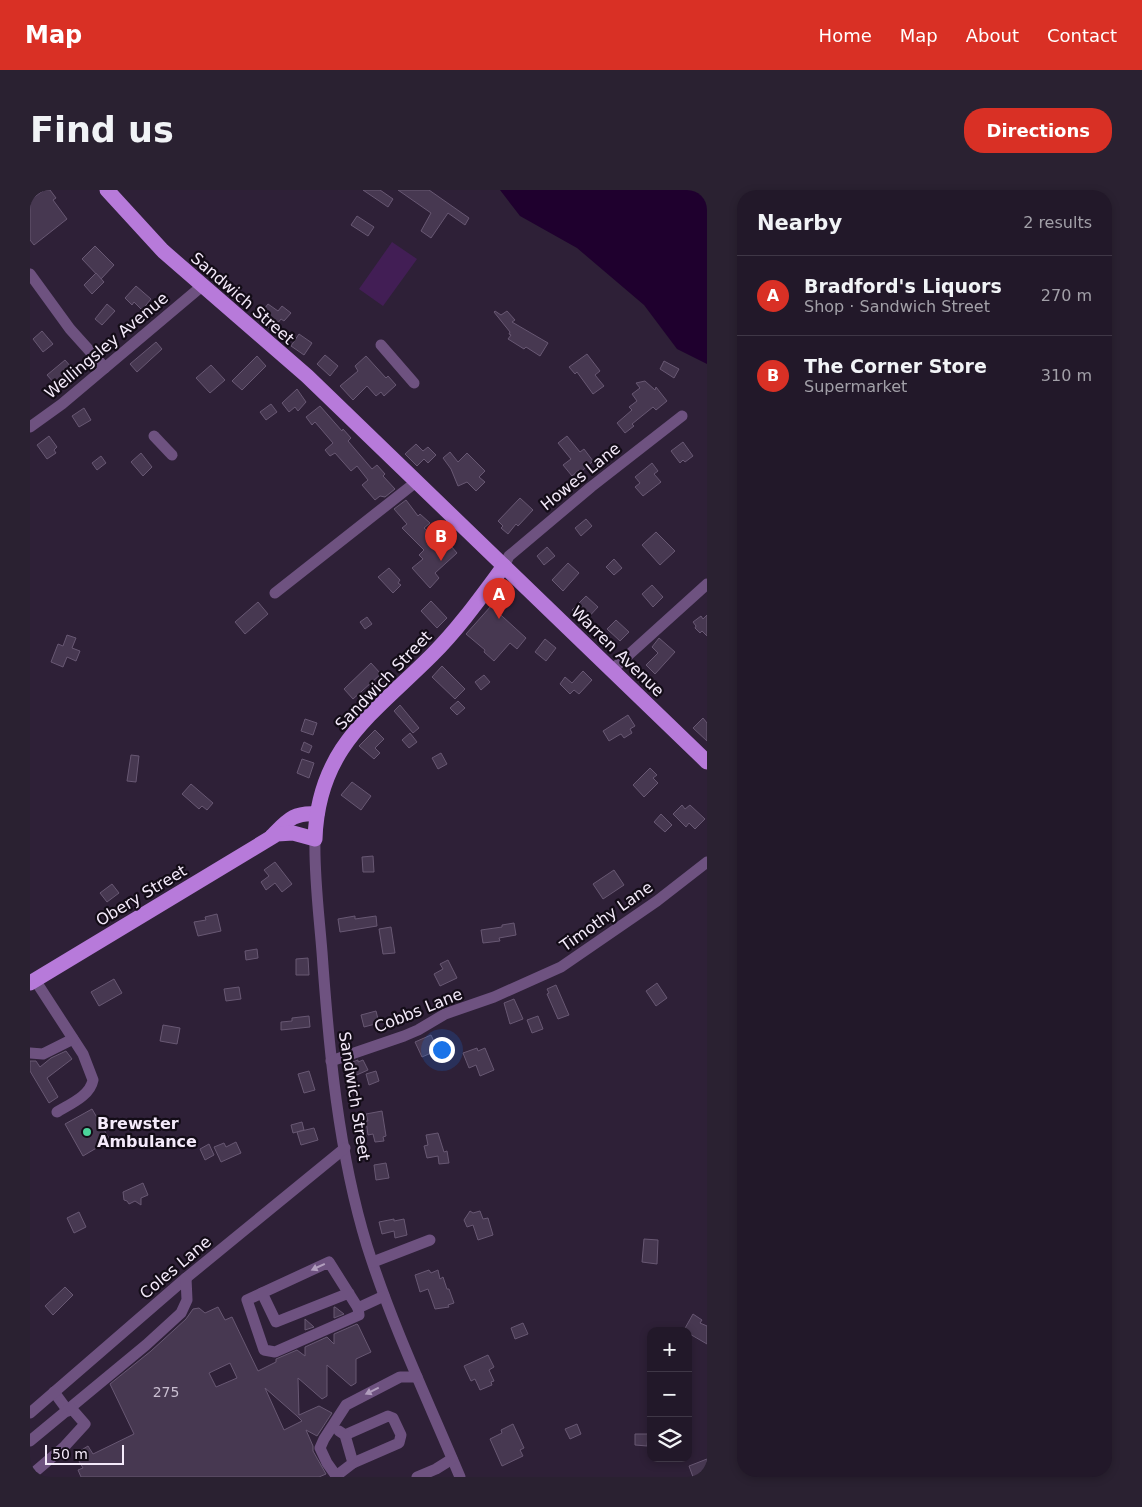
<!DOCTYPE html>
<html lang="en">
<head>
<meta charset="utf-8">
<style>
	body { margin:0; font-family:"DejaVu Sans",sans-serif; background:#2a2131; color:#f1f3f6 }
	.controls { position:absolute; right:15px; bottom:15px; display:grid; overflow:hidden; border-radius:10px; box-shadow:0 2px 8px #0003 }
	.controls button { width:45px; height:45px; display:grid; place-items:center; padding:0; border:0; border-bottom:1px solid #3f3746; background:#221829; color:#f1f3f6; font:25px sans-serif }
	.scale { position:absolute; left:15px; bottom:12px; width:79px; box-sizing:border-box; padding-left:5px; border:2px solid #f4eafa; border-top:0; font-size:14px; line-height:18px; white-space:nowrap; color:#f4eafa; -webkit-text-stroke:4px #130c17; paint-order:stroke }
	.you { position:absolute; left:411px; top:859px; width:18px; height:18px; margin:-12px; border:4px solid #fff; border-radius:50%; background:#1a73e8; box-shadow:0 0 0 8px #1a73e833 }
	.badge { display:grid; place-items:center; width:32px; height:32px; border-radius:50%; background:#d93025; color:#fff; font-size:16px; font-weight:700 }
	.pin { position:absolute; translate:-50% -41px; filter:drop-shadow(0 1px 2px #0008) }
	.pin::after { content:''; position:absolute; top:26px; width:18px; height:15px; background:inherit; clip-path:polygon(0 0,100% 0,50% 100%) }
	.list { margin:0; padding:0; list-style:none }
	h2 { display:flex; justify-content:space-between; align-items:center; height:65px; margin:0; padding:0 20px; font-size:21px }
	h2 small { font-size:16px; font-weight:400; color:#a2a0a8 }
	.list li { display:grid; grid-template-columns:32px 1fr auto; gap:15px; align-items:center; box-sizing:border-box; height:80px; padding:0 20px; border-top:1px solid #3f3746 }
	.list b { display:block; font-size:19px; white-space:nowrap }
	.list p { margin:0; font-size:16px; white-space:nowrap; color:#a2a0a8 }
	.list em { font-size:16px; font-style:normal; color:#a2a0a8 }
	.icon { flex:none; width:28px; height:28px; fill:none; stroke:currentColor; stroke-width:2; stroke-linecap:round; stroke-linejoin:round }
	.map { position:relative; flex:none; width:677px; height:1287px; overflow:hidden; border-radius:20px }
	header { display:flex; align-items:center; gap:30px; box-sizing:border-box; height:70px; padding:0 25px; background:#d93025; color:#fff }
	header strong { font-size:24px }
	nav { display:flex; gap:28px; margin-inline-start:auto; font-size:18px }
	.intro { display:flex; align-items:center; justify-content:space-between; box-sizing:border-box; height:120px; padding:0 30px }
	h1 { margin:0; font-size:35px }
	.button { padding:12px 22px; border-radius:20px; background:#d93025; color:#fff; font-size:18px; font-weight:700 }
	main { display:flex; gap:30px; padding:0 30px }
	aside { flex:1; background:#221829; border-radius:20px; box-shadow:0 2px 8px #0003 }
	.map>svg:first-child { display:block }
</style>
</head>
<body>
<header>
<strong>Map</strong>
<nav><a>Home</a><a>Map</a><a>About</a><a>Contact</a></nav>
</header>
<div class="intro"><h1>Find us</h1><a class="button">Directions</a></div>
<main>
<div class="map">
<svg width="677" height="1287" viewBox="0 0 677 1287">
	<rect width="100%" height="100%" fill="#2e2037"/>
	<polygon fill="#421e55" points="362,52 387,69 353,116 329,99"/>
	<polygon fill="#1f002e" points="470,0 677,0 677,174 647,159 614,115 547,58 490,26"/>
	<g fill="#473851" stroke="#685873" fill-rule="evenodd">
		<polygon points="14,0 20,0 26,8 23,10 37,29 4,55 0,50 0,10"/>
		<polygon points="333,0 350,0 363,9 358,17"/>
		<polygon points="368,0 399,0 439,28 435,35 418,23 401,48 391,41 401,23"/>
		<polygon points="327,26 344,37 338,46 321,35"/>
		<polygon points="65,56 84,75 71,89 52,69"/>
		<polygon points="66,83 74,92 62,104 54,95"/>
		<polygon points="106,96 121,109 112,120 104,112 102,115 95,108"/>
		<polygon points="77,114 85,121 72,135 65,129"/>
		<polygon points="238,114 248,121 252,116 261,123 254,131 251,129 242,140 227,128"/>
		<polygon points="465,121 471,125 477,121 485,130 482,132 518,153 510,166 496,157 494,159 478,149 481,145 479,144 480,142 464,122"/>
		<polygon points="12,141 23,154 13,162 3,149"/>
		<polygon points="269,144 282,153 274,165 261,156"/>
		<polygon points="126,152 132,159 107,182 100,174"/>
		<polygon points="557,164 570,181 565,185 574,196 563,204 547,182 545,184 539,177"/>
		<polygon points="295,165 308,176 300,186 287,174"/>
		<polygon points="227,166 236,176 212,200 202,191"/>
		<polygon points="336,166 356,188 358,186 366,195 354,206 351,202 346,206 337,196 323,210 310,196 328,181 325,176"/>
		<polygon points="35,170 42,178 24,193 17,185"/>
		<polygon points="634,171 649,179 644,188 630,179"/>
		<polygon points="181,175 195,190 180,203 166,188"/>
		<polygon points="615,191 625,200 626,197 637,211 626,220 623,217 602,234 604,236 595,243 587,233 602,220 599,217 607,211 602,204 610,198 606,193"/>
		<polygon points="267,199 276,212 268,221 265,217 259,222 252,213"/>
		<polygon points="241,214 247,222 236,230 230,222"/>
		<polygon points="290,216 312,241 313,239 321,248 318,251 342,279 347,275 355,284 353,286 365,299 355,307 350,306 345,310 332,295 338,290 327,276 321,281 305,263 300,266 295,260 303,253 285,232 282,235 276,227"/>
		<polygon points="54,218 61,230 49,237 42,226"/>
		<polygon points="19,246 27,257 24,260 26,263 17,269 7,255"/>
		<polygon points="537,246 550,262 554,259 563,271 551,282 549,280 542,286 533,275 541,269 528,253"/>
		<polygon points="653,252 663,266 655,272 653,270 650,273 641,261"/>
		<polygon points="386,254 393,261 398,257 406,265 398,273 394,269 387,276 375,264"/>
		<polygon points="420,262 428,272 437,263 455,281 449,287 455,292 446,301 437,292 428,296 421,279 413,268"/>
		<polygon points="111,263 122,277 113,286 101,272"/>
		<polygon points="71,266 76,273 67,280 62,273"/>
		<polygon points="622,273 628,281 624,284 631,292 613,306 605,297 610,293 605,287"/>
		<polygon points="490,308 503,320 488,336 486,334 478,344 471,338 473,336 468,331"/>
		<polygon points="376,310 388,326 390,324 400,333 394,338 406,349 413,343 423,354 421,356 427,363 405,383 409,388 400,398 382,378 393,369 389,365 394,360 372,338 377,334 364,319"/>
		<polygon points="556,329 562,336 551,346 545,338"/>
		<polygon points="626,342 645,361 630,375 612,355"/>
		<polygon points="517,357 525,366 514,375 507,366"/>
		<polygon points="584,369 592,378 584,385 576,377"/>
		<polygon points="538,373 549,383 533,401 522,390"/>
		<polygon points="359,378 370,390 368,393 371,395 363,403 348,387"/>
		<polygon points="622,395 633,407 623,417 612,404"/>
		<polygon points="556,406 568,417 554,432 542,420"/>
		<polygon points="401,411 417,428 407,438 391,421"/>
		<polygon points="228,412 238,424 215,444 205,432"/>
		<polygon points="461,416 496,448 487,459 480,453 464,471 454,462 455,460 436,444"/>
		<polygon points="677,425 677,446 672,441 670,443 665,438 666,436 663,432 671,426 673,429"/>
		<polygon points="337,427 342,434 335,439 330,432"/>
		<polygon points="586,430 599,442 590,451 577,439"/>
		<polygon points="37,445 46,448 42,458 50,461 46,471 37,467 33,477 21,472 28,454 33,456"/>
		<polygon points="629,448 645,462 625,484 616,475 628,463 622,457"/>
		<polygon points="515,449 526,458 516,471 505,462"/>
		<polygon points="341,473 351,484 323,509 314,499"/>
		<polygon points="412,476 435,499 425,509 402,487"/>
		<polygon points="553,481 562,490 549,504 544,500 540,504 530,494 535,487 542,493"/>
		<polygon points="454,485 460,492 451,500 445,492"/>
		<polygon points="428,511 435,518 427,525 420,518"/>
		<polygon points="370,515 389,538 383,543 364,521"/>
		<polygon points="598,525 605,536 600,539 602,543 594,548 591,544 589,545 579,551 573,541"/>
		<polygon points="673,528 677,533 677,551 663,538"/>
		<polygon points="275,529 287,533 283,545 271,541"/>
		<polygon points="345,540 354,549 345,558 350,563 344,569 329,556"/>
		<polygon points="380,543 387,552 379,558 372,550"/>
		<polygon points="274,552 282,556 279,563 271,560"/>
		<polygon points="411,563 417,574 408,579 402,568"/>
		<polygon points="101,565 109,566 106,592 97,591"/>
		<polygon points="272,569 284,573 279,588 267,583"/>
		<polygon points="620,578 627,585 623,588 628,593 614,607 603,595"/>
		<polygon points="322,592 341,606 331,620 311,605"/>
		<polygon points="161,594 183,613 177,620 172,616 169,619 152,604"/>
		<polygon points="652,615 655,619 660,615 675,629 665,639 659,633 656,637 643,624"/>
		<polygon points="631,624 642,635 635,642 624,632"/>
		<polygon points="343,666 344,682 333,682 332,667"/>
		<polygon points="245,672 262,694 252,702 245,693 236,700 231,692 239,686 234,680"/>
		<polygon points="584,680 594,695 573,709 563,694"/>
		<polygon points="82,694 89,703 77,712 70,703"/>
		<polygon points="187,724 191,741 168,746 164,732 176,730 175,727"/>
		<polygon points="325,726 325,729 346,726 347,736 310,742 308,729"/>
		<polygon points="484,733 486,745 469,748 470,751 453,753 451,740 472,737 472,735"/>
		<polygon points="361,737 365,763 353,764 349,739"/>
		<polygon points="227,759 228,768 216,770 215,761"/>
		<polygon points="278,768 279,785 266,785 266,769"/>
		<polygon points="418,770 427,788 410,796 404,784 413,779 410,774"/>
		<polygon points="84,789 92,803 69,816 61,802"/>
		<polygon points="627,793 637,808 626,816 616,801"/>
		<polygon points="526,795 539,825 528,829 517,804 519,803 517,799"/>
		<polygon points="209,797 211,809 196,811 194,799"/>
		<polygon points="484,809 493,829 480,834 474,813"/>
		<polygon points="346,821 349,833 334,837 331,825"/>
		<polygon points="279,826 280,837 251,840 251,832 262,831 262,828"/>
		<polygon points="508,826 513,839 502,843 497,830"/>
		<polygon points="133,835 150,838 147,854 130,851"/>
		<polygon points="401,845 408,860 392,867 385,852"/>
		<polygon points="447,858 448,861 455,858 464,880 450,886 446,875 439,878 433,863"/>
		<polygon points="36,861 42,869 17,888 28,907 19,913 0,881 0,871 6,871 10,877 21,868"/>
		<polygon points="328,870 328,872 333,870 338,880 320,888 314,875"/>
		<polygon points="279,881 285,900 274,903 268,884"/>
		<polygon points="346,881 349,891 339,895 336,884"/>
		<polygon points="62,919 80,950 53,966 35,934"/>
		<polygon points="352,921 356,946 353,947 354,951 345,952 343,944 338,945 336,931 338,931 336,924"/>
		<polygon points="272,932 274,940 263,943 261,935"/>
		<polygon points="284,938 288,950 271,955 267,942"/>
		<polygon points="408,943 414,962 417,961 419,973 409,974 408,966 397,968 394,956 398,955 396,945"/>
		<polygon points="206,952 211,963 191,972 184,957 194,953 196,957"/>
		<polygon points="179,954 184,965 175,970 170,959"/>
		<polygon points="356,973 359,988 346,990 344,975"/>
		<polygon points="113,993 118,1005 111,1008 111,1015 105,1011 99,1014 97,1011 94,1010 93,1002"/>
		<polygon points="440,1021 443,1023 450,1021 453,1029 458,1028 463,1045 448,1050 443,1035 437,1037 434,1030"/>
		<polygon points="49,1022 56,1037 44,1043 37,1028"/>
		<polygon points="364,1029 364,1031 374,1029 377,1045 365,1048 364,1041 352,1044 349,1032"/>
		<polygon points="614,1049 628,1050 627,1074 612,1072"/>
		<polygon points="399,1080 401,1083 408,1080 410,1089 413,1087 417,1099 419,1099 424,1113 418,1115 419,1117 405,1119 398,1099 390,1102 385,1085"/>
		<polygon points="35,1097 43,1105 23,1125 15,1116"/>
		<path d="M188,1117L195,1130L202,1127L228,1181L246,1172V1169L267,1160L275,1166V1157L297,1147L304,1154V1144L327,1134L328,1135L341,1162L326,1169V1193L321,1196L297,1175V1206L292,1209L268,1188L269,1225L289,1216L302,1223L287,1246L276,1240L283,1256V1261L296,1284L289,1287H51L48,1280L53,1278L45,1264L58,1256L63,1264L104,1244L80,1194L121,1161L156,1129L163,1119L169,1118L175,1123ZM200,1173L207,1188L186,1197L179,1183ZM235,1198L267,1226L272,1231L254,1240Z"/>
		<polygon points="304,1117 305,1117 314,1124 304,1128"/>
		<polygon points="663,1124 672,1130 670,1133 677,1136 677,1154 658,1143 658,1141 654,1140"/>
		<polygon points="275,1129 284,1137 275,1140"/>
		<polygon points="493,1133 498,1144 485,1149 481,1138"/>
		<polygon points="458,1165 464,1177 459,1180 464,1191 461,1192 462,1195 450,1200 445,1189 441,1191 434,1176"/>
		<polygon points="483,1234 494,1258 490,1260 493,1266 472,1276 460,1249 472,1243 471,1240"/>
		<polygon points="547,1234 551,1244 540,1249 535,1239"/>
		<polygon points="605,1244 618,1244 617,1256 605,1255"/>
		<polygon points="677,1269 677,1285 671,1287 663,1287 659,1276"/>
	</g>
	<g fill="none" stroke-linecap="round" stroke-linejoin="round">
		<g stroke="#6e5280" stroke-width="11">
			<polyline points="0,84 40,139 75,178"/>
			<polyline points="351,155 384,193"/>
			<polyline points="0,237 32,214 172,96"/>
			<polyline points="124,246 142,265"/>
			<polyline points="474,376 479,366 561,297 652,226"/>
			<polyline points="245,403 386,292"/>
			<polyline points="583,479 677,394"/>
			<path d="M285,649C284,686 289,724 292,762C299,860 308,961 337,1056C362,1135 398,1211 430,1287"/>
			<path d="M5,790L53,864L63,890C60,906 40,914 27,922"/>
			<polyline points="0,863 13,864 43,849"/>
			<polyline points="301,871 374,846 388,840 415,824 464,807 531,777 627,711 677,672"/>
			<polyline points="343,1072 400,1050"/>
			<polyline points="232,1103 217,1110 234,1160 245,1162 329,1125 328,1118"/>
			<polyline points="319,1103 246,1132 232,1103 299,1072 328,1118 354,1106"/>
			<polyline points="24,1202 38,1221"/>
			<polyline points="0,1223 156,1088 315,958"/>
			<polyline points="315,1245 358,1226 363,1228 371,1245 369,1253 323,1273"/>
			<polyline points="0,1251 116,1155 151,1123 157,1110 156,1088"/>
			<polyline points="0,1286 34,1257 55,1234 41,1218"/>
			<polyline points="306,1286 323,1273 315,1245 309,1241"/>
			<polyline points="307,1287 297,1273 290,1258 294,1249 316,1215 370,1187 387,1187"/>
			<polyline points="387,1287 406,1279 422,1269"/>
		</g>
		<g stroke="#b77ada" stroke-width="15">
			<polyline points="77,0 133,61 277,186 677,572"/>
			<path d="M242,646C258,630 264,622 287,624"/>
			<path d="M0,793L247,644L263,643L285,649C288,557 343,524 402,465C429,438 451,407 474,376"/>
		</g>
	</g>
	<defs><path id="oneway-solid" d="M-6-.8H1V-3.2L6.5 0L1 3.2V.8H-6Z" transform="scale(1.25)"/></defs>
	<g fill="#b19ebd">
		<use href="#oneway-solid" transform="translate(288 1077) rotate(155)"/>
		<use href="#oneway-solid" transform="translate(342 1201) rotate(154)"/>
	</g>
	<circle fill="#4bd49b" stroke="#130c17" stroke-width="2" cx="57" cy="942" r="5"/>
	<g text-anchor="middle" stroke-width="4.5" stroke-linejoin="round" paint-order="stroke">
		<g font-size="14" fill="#c9bed0">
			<text x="136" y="1207">275</text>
		</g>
		<g font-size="16" fill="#f4eafa" stroke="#130c17">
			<text transform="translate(213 108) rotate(41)" y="6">Sandwich Street</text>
			<text transform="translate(76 155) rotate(-40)" y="6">Wellingsley Avenue</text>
			<text transform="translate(550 286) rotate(-39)" y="6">Howes Lane</text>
			<text transform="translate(588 461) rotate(44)" y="6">Warren Avenue</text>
			<text transform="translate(353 490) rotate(-46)" y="6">Sandwich Street</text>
			<text transform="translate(111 705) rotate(-31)" y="6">Obery Street</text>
			<text transform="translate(576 726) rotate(-35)" y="6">Timothy Lane</text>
			<text transform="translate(388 820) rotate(-22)" y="6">Cobbs Lane</text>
			<text transform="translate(325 906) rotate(81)" y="6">Sandwich Street</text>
			<text transform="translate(145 1077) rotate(-40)" y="6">Coles Lane</text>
		</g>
		<g font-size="16" font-weight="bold" fill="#f4eafa" stroke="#130c17" text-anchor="start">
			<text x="67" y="939">Brewster<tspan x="67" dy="18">Ambulance</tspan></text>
		</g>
	</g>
</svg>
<div class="controls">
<button>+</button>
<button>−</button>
<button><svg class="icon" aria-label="layers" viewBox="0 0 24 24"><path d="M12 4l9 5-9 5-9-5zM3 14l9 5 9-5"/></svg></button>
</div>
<div class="scale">50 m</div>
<div class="you"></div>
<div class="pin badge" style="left:469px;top:429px">A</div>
<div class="pin badge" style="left:411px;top:371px">B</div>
</div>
<aside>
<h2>Nearby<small>2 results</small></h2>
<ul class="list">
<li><span class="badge">A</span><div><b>Bradford's Liquors</b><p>Shop · Sandwich Street</p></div><em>270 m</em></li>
<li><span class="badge">B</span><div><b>The Corner Store</b><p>Supermarket</p></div><em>310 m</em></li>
</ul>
</aside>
</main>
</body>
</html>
